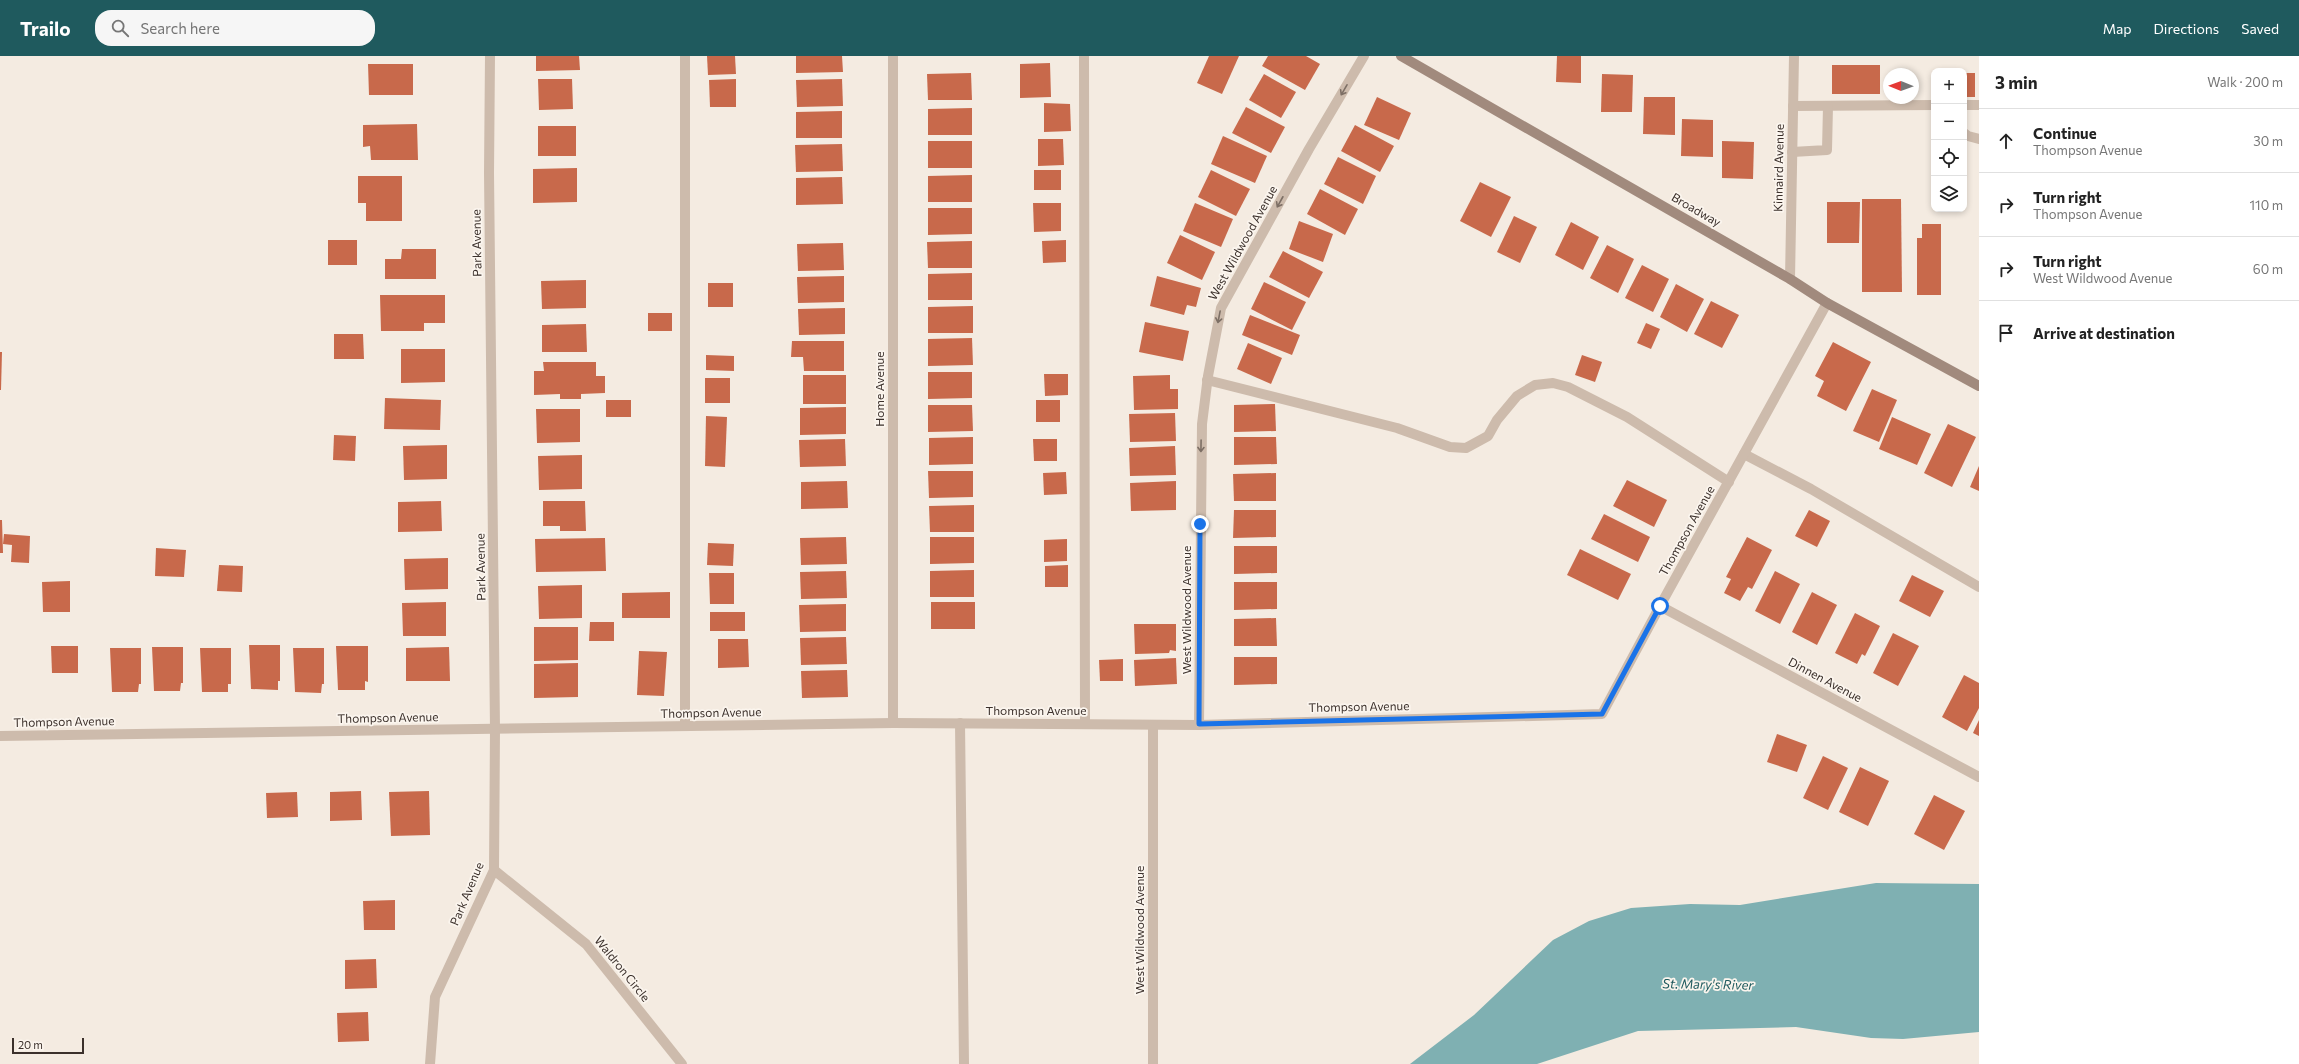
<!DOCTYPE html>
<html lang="en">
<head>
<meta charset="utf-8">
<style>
	body { margin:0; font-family:Commissioner,sans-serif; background:#f6f6f6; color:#222 }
	.controls { position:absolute; right:12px; top:12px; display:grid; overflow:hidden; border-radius:8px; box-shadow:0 2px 6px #0003 }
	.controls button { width:36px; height:36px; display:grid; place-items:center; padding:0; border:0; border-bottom:1px solid #e0e0e0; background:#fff; color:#222; font:20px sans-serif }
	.compass { position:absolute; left:1883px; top:12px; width:36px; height:36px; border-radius:50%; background:#fff; box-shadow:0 2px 6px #0003; rotate:271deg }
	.scale { position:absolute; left:12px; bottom:10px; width:72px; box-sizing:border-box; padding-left:4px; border:2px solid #3b302b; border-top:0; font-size:11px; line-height:14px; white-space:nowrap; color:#3b302b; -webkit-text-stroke:3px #fbf5ee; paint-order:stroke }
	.stop { position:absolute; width:12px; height:12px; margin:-9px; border:3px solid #1a73e8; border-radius:50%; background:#fff }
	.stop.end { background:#1a73e8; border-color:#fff; box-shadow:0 1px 4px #0008 }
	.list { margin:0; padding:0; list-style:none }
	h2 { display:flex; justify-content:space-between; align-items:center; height:52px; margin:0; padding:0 16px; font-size:17px }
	h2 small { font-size:13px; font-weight:400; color:#767676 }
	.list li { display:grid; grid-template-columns:26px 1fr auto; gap:12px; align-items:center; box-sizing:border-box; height:64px; padding:0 16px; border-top:1px solid #e0e0e0 }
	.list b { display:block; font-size:15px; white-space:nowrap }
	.list p { margin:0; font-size:13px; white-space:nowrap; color:#767676 }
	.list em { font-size:13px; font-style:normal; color:#767676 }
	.icon { flex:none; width:22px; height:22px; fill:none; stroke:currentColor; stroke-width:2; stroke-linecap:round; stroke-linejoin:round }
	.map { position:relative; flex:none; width:1979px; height:1008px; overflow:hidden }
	header { display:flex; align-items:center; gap:24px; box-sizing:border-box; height:56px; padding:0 20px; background:#1f5a5e; color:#fff }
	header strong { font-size:19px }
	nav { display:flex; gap:22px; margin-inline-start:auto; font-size:14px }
	.search { width:280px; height:36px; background:#f6f6f6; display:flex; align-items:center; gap:10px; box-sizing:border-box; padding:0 14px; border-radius:16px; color:#767676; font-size:15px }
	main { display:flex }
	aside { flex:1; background:#fff }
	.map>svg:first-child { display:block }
</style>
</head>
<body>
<header>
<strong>Trailo</strong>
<div class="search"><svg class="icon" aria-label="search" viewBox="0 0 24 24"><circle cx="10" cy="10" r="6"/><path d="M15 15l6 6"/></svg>Search here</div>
<nav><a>Map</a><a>Directions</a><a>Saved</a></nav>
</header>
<main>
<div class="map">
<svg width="1979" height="1008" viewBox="0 0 1979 1008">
	<rect width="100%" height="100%" fill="#f4ebe1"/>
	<polygon fill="#7fb0b2" points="1876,827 1979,828 1979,976 1903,983 1871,982 1796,971 1638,975 1537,1008 1410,1008 1474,959 1553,884 1589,865 1631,852 1690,848 1740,849"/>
	<g fill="#c8694b">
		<polygon points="536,0 579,0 580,14 536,15"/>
		<polygon points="707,0 735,0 736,18 708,19"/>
		<polygon points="796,0 842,0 843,16 796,17"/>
		<polygon points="1209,0 1239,0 1222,38 1197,27"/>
		<polygon points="1268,0 1306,0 1320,8 1305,34 1262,10"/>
		<polygon points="1557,0 1581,0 1581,27 1556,26"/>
		<polygon points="1050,7 1051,41 1020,42 1020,8"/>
		<polygon points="368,8 413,8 413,39 369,39"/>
		<rect x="1832" y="9" width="48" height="29"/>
		<polygon points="971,17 972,44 928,44 927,18"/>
		<rect x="1964" y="17" width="11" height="24"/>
		<polygon points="1264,18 1296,36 1281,62 1249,44"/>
		<polygon points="1602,18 1633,19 1632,56 1601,56"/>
		<polygon points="538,23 572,23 573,53 539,54"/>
		<polygon points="736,23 736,51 710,51 709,24"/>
		<polygon points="842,23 843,50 797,51 796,24"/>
		<polygon points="1377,41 1411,57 1399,84 1364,69"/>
		<polygon points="1644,41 1675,41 1675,79 1643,78"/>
		<polygon points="1044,47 1070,48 1071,75 1044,76"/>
		<polygon points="1246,51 1285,71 1271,97 1232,77"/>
		<polygon points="972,52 972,79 928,79 928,53"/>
		<polygon points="842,55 842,82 796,82 796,56"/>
		<polygon points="1682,63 1713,64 1713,101 1681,100"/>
		<polygon points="417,68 418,104 371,104 370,90 363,91 363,69"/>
		<polygon points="1355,69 1394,90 1380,116 1341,95"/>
		<rect x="538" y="70" width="38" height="30"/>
		<polygon points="1223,80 1267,100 1255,127 1211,108"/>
		<polygon points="1038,83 1063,83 1064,109 1038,110"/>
		<rect x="928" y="85" width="44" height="27"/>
		<polygon points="1722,85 1754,86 1753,123 1722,122"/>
		<polygon points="842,88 843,115 796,116 795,89"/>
		<polygon points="1338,101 1376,120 1363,148 1324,128"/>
		<polygon points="577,112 577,146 533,147 533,113"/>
		<rect x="1034" y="114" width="27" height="20"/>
		<polygon points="1211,114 1250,133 1236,160 1198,141"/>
		<polygon points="972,119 972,146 928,146 928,120"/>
		<polygon points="358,120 402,120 402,165 366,165 366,147 358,147"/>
		<polygon points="842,121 843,148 796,149 796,122"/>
		<polygon points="1480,126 1511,141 1491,181 1460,165"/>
		<polygon points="1320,133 1358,153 1345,179 1307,158"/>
		<polygon points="1862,143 1901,143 1902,236 1862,236"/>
		<polygon points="1827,146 1860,146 1859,187 1827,187"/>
		<polygon points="1033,147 1061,147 1061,175 1034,176"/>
		<polygon points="1195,147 1233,163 1221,191 1183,175"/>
		<polygon points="928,152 972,152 972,178 928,179"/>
		<polygon points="1514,160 1537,171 1520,207 1497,196"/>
		<polygon points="1299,165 1333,178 1323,206 1289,193"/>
		<polygon points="1571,166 1599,181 1583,214 1555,199"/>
		<polygon points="1922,168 1941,168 1941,239 1917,239 1917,182 1922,182"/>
		<polygon points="1180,179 1215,196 1202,224 1167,207"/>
		<rect x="328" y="184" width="29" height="25"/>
		<polygon points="1066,184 1066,206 1043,207 1042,185"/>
		<polygon points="972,185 972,212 928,212 927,186"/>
		<polygon points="843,187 844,214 798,215 797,188"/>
		<polygon points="1607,189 1634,203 1618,237 1590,222"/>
		<polygon points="402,193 436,193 436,223 385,223 385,203 401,203"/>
		<polygon points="1283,195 1323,216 1309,242 1269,221"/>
		<polygon points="1642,209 1669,223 1653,256 1625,242"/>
		<polygon points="972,217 972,244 928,244 928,218"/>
		<polygon points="844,220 844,246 798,247 797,221"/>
		<polygon points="1157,220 1201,232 1196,251 1187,249 1184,259 1150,250"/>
		<polygon points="586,224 586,252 542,253 541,225"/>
		<polygon points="1264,226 1306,246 1292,274 1251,253"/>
		<rect x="708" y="227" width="25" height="24"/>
		<polygon points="1676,228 1704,243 1687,276 1660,261"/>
		<polygon points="380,239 445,239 445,267 424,267 424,275 381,275"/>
		<polygon points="1711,245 1739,259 1722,292 1694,278"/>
		<polygon points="973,250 973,277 928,277 928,251"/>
		<polygon points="845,252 845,278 799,279 798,253"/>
		<rect x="648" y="257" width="24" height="18"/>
		<polygon points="1250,259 1300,279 1292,299 1242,279"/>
		<polygon points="1145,266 1189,275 1183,305 1139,296"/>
		<polygon points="1646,267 1660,273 1651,293 1637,287"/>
		<polygon points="586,268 587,296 542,296 542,269"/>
		<polygon points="334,278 363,278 364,303 334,303"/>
		<polygon points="972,282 973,309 928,310 928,283"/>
		<polygon points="792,285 844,285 844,315 804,315 803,301 791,301"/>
		<polygon points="1833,286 1871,306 1846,355 1817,340 1824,325 1815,320"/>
		<polygon points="1248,287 1282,302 1271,328 1237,313"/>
		<polygon points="401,293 445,293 445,326 401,327"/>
		<polygon points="0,296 2,296 1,334 0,334"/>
		<polygon points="706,299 734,300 734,315 706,314"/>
		<polygon points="1582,299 1602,306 1595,326 1575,319"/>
		<polygon points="543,306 596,306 596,320 605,320 605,337 581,338 581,343 560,343 560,338 534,339 534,315 544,315"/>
		<polygon points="928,316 972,316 972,342 928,343"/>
		<polygon points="1044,318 1068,318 1068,339 1045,340"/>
		<rect x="803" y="319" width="43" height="29"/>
		<polygon points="1170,319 1170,333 1178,333 1178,353 1134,354 1133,320"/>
		<rect x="705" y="322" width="25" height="25"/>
		<polygon points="1872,333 1897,344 1879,386 1853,375"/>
		<polygon points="385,342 441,344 440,374 384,373"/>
		<rect x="606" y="344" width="25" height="17"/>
		<rect x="1036" y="344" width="24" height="22"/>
		<polygon points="1275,348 1276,375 1234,376 1234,349"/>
		<polygon points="928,349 972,349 973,375 928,376"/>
		<polygon points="846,351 846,378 800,379 800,352"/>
		<polygon points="536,353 580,353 580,386 537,387"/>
		<polygon points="1175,357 1176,385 1130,386 1129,358"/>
		<polygon points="706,360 727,361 725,411 705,410"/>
		<polygon points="1892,361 1931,378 1917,409 1879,393"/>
		<polygon points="1948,368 1976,381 1952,431 1924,417"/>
		<polygon points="334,379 356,380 355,405 333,404"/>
		<polygon points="973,381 973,408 929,409 929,382"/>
		<polygon points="1234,381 1276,381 1277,408 1234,409"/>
		<polygon points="845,383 846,410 800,411 799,384"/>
		<polygon points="1033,383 1057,383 1057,405 1034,405"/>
		<polygon points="447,389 447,423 404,424 403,390"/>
		<polygon points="1175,390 1176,419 1130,420 1129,392"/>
		<polygon points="582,399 582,433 539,434 538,400"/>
		<polygon points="1979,410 1979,435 1970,431"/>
		<polygon points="928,415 973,415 973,441 929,442"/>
		<polygon points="1066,416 1067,438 1044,439 1043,417"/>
		<polygon points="1276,417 1276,445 1234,445 1233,418"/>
		<polygon points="1627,424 1667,444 1654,471 1613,450"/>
		<polygon points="847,425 848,452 801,453 801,426"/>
		<polygon points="1176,425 1176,454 1131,455 1130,427"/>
		<polygon points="441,445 442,475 398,476 398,446"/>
		<polygon points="543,445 585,445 586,475 560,475 560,470 543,470"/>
		<polygon points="974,449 974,476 930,476 929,450"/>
		<polygon points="1234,454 1276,454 1276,481 1233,482"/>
		<polygon points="1809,454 1830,465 1817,491 1795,480"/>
		<polygon points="1604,458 1650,481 1638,506 1591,483"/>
		<polygon points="0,464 2,464 3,497 0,497"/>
		<polygon points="4,478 30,480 29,507 11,506 12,489 3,488"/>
		<polygon points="846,481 847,508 801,509 800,482"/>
		<polygon points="930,481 974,481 974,507 930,508"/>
		<polygon points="1747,481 1772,494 1752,533 1748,531 1740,545 1724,537 1731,523 1726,521"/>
		<polygon points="605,482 606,515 536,516 535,483"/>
		<polygon points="1067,483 1067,505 1044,506 1044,484"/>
		<polygon points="708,487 734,488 733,510 707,509"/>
		<polygon points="1234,490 1277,490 1277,517 1234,518"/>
		<polygon points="156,492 186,494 184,521 155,520"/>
		<polygon points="1580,493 1631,518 1618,544 1567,519"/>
		<polygon points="448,502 448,533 405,534 404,503"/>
		<polygon points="219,509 243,510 242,536 217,535"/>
		<polygon points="1068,509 1068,531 1045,531 1045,510"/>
		<polygon points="974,514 974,541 930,541 930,515"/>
		<polygon points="846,515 847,542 801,543 800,516"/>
		<polygon points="1775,515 1800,528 1780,568 1755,555"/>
		<polygon points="709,517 734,517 734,548 710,548"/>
		<polygon points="1912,519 1944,535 1930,561 1899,545"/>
		<polygon points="70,525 70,556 43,556 42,526"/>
		<polygon points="1234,526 1277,526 1277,553 1234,554"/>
		<polygon points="582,529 582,562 539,563 538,530"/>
		<polygon points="670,536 670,562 622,562 622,537"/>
		<polygon points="1812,536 1837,549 1817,589 1792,576"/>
		<polygon points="446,546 446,580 403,580 402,547"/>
		<rect x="931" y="546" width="44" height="27"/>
		<polygon points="846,548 846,575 800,576 799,549"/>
		<rect x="710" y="556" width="35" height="19"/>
		<polygon points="1855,557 1880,570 1865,600 1862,598 1857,608 1835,597"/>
		<polygon points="1276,562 1277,590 1234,590 1234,563"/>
		<polygon points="590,566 614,566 614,585 589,585"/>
		<polygon points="1134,568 1176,568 1176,595 1170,594 1169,597 1135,598"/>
		<polygon points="534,571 578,571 578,604 534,605"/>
		<polygon points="1893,577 1919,590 1898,630 1873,617"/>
		<polygon points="846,581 847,608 801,609 800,582"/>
		<polygon points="718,583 748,583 749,611 718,612"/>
		<polygon points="249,589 280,589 280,625 278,625 278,634 251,633"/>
		<polygon points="51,590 78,590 78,617 52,617"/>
		<polygon points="336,590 368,590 368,626 365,625 365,634 338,634"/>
		<polygon points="152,591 183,591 183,627 181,627 180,635 154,635"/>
		<polygon points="449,591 450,625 406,625 406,592"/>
		<polygon points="110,592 141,592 141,628 139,628 138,636 112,636"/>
		<polygon points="200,592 231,592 231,628 228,628 228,636 202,636"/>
		<polygon points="293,592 324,592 324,628 322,628 321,637 295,636"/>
		<polygon points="639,595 667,596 664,640 637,639"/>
		<polygon points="1234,601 1277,601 1277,628 1234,629"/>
		<polygon points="1176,602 1177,628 1135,630 1134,604"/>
		<polygon points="1123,603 1123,625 1100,625 1099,604"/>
		<polygon points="578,607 578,641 534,642 534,608"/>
		<polygon points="847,614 848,641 802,642 801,615"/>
		<polygon points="1964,619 1979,627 1979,652 1967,675 1942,661"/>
		<polygon points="1979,664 1979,680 1973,677"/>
		<polygon points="1777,678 1807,689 1797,716 1767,706"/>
		<polygon points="1823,700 1848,712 1828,754 1803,742"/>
		<polygon points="1860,711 1889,725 1868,770 1839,756"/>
		<polygon points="361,735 362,764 330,765 330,736"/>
		<polygon points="429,735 430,779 391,780 389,736"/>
		<polygon points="297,736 298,761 267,762 266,737"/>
		<polygon points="1934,739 1965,755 1944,794 1914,778"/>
		<polygon points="395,844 395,874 364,874 363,845"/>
		<polygon points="376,903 377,932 345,933 345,904"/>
		<polygon points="368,956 369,985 338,986 337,957"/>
	</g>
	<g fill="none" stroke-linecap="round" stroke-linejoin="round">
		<g stroke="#cdbbac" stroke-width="10">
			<polyline points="1084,0 1085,668"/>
			<polyline points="1964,49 1979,49"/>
			<polyline points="1793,50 1934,49"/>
			<polyline points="1964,77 1968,80 1979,83"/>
			<polyline points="1792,96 1827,94 1828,50"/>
			<polyline points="1207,324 1397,372 1450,391 1466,392 1488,380 1497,364 1517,340 1535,329 1553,327 1568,331 1627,361 1729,426"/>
			<polyline points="1744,398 1811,433 1979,531"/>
			<polyline points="685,670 685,0"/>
		</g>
		<g stroke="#cdbbac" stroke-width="10">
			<polyline points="893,0 893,667"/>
			<polyline points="1790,223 1794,0"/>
			<polyline points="1660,550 1979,721"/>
			<polyline points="960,667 964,1008"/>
			<polyline points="1199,669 1202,368 1208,320 1221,252 1309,93 1364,0"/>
			<polyline points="0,680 893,667 1199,669 1602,658 1660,550 1827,247"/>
			<polyline points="494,814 586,888 682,1008"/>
			<polyline points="430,1008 435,941 494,814 495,673 489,117 490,0"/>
			<polyline points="1153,1008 1153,669"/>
		</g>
		<polyline stroke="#a18a7d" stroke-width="10" points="1401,0 1790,223 1827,247 1979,330"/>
	</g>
	<defs><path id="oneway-shaft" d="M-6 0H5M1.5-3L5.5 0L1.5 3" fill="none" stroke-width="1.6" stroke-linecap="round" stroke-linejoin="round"/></defs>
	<g stroke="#7d6f65">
		<use href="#oneway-shaft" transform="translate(1344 34) rotate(120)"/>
		<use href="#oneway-shaft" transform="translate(1280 146) rotate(119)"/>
		<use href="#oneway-shaft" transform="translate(1219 261) rotate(101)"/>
		<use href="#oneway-shaft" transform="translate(1201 390) rotate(91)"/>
	</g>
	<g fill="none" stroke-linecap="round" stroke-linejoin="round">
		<polyline stroke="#1a73e8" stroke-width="5" points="1200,468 1199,668 1602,658 1660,550"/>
	</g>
	<g text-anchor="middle" stroke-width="3.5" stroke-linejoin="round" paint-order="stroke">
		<g font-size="12" fill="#3b302b" stroke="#fbf5ee">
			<text transform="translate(1779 112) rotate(-89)" y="4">Kinnaird Avenue</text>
			<text transform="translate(1696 154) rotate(30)" y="4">Broadway</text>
			<text transform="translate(477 187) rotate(-91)" y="4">Park Avenue</text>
			<text transform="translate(1243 187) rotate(-61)" y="4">West Wildwood Avenue</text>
			<text transform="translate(880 333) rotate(-90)" y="4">Home Avenue</text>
			<text transform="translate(1687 475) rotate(-61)" y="4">Thompson Avenue</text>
			<text transform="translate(481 511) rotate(-91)" y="4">Park Avenue</text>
			<text transform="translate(1187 554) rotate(-90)" y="4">West Wildwood Avenue</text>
			<text transform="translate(1825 624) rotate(28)" y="4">Dinnen Avenue</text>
			<text transform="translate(1359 651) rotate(-1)" y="4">Thompson Avenue</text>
			<text x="1036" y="659">Thompson Avenue</text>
			<text transform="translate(711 657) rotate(-1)" y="4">Thompson Avenue</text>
			<text transform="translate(388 662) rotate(-1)" y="4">Thompson Avenue</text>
			<text transform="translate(64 666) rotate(-1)" y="4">Thompson Avenue</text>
			<text transform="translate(467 838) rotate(-67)" y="4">Park Avenue</text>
			<text transform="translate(1140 874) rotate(-90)" y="4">West Wildwood Avenue</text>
			<text transform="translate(622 913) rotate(51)" y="4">Waldron Circle</text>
		</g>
		<g font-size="13" font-style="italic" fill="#1f5a5e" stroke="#fbf5ee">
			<text transform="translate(1708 928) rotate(1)" y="5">St. Mary's River</text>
		</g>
	</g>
</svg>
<div class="controls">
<button>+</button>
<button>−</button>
<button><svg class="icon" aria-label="locate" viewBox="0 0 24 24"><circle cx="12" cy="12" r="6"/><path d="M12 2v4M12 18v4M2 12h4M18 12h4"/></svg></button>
<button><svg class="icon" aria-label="layers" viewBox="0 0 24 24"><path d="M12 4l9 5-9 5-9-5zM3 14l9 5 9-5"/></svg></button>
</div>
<svg class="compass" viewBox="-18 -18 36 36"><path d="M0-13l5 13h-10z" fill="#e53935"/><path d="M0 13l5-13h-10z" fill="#767676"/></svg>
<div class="scale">20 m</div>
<div class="stop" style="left:1660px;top:550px"></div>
<div class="stop end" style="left:1200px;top:468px"></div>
</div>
<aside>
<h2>3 min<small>Walk · 200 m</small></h2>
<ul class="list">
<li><svg class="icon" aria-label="ahead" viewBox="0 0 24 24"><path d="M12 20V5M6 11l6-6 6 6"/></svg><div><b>Continue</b><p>Thompson Avenue</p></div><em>30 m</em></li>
<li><svg class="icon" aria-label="right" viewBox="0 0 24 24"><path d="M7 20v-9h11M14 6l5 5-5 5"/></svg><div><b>Turn right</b><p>Thompson Avenue</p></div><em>110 m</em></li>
<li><svg class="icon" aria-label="right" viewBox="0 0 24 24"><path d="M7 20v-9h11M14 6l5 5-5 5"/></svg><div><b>Turn right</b><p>West Wildwood Avenue</p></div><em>60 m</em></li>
<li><svg class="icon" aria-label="arrive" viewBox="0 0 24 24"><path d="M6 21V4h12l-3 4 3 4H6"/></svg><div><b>Arrive at destination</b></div></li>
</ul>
</aside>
</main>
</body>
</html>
